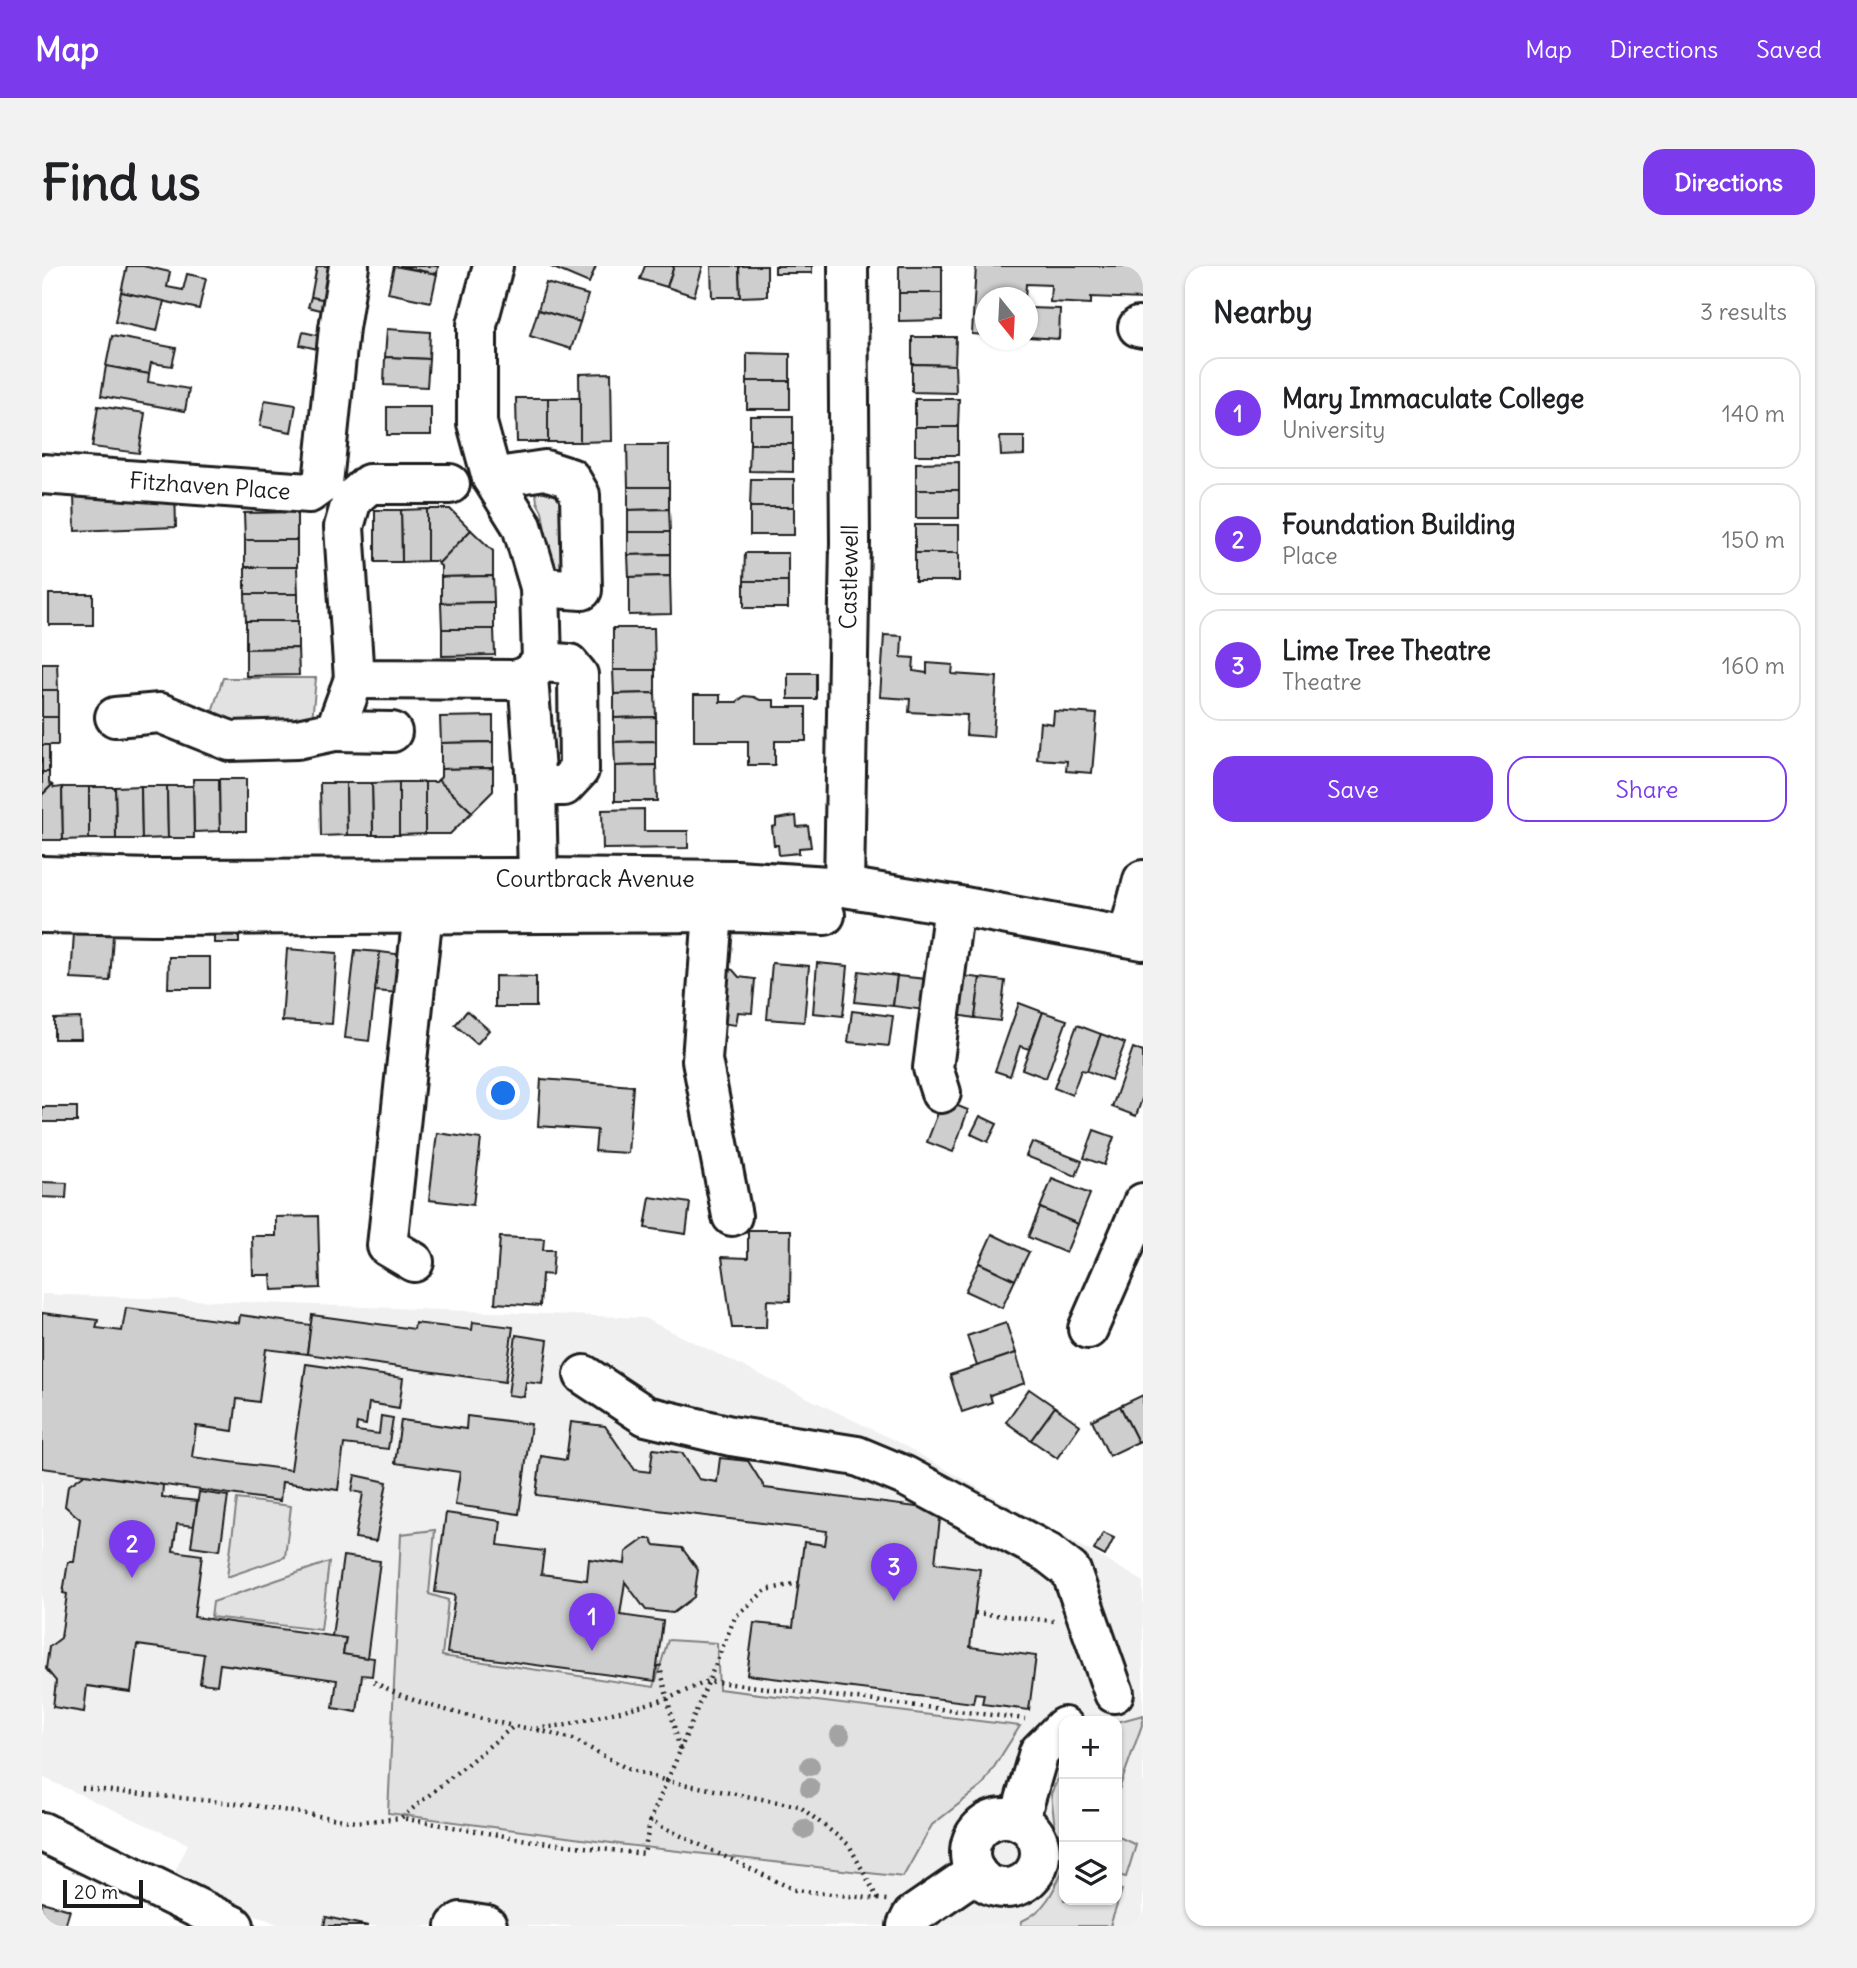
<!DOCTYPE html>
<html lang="en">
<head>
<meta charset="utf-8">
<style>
	body { margin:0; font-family:Delius,sans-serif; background:#f2f2f2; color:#202124 }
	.controls { position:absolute; right:21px; bottom:21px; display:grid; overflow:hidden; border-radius:14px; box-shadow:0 2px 5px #0004 }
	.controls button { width:63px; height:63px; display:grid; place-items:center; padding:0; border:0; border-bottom:2px solid #e0e0e0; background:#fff; color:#202124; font:35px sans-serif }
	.compass { position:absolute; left:933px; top:21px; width:63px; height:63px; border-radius:50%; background:#fff; box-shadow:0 2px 5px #0004; rotate:162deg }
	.scale { position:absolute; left:21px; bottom:18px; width:80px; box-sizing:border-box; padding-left:7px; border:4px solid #1c1c1c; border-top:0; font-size:19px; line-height:24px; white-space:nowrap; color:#1c1c1c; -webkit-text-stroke:5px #fff; paint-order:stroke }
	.you { position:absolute; left:462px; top:828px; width:24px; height:24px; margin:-18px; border:5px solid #fff; border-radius:50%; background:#1a73e8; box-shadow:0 0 0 10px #1a73e833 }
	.badge { display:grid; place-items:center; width:46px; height:46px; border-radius:50%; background:#7c3aed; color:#fff; font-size:23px; font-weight:700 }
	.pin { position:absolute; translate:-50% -58px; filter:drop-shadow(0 2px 4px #0008) }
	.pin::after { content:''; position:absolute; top:37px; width:24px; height:21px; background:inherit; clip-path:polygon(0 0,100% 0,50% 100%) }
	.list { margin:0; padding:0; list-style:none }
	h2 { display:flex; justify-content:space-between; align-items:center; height:91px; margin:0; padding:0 28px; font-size:30px }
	h2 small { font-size:23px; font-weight:400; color:#757577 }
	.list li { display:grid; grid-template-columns:46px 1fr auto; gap:21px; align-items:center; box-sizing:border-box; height:112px; margin:0 14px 14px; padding:0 14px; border:2px solid #e0e0e0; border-radius:21px }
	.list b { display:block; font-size:26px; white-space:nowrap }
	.list p { margin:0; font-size:23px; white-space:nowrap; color:#757577 }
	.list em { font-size:23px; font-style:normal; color:#757577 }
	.actions { display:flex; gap:14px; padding:21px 28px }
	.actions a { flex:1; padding:16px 0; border:2px solid #7c3aed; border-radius:21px; text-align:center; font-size:24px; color:#7c3aed }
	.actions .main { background:#7c3aed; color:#fff }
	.icon { flex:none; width:38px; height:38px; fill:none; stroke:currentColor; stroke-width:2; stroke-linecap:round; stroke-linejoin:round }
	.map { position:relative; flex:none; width:1101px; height:1660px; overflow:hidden; border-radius:21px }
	header { display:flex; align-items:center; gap:42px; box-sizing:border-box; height:98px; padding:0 35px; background:#7c3aed; color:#fff }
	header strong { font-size:33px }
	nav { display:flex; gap:38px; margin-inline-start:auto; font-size:24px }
	.intro { display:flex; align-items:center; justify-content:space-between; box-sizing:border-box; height:168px; padding:0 42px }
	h1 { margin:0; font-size:49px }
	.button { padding:18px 32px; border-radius:21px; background:#7c3aed; color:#fff; font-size:24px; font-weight:700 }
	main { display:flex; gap:42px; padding:0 42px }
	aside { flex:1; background:#fff; border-radius:21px; box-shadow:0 2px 5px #0004 }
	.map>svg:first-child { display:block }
</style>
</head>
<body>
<header>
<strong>Map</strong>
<nav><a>Map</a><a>Directions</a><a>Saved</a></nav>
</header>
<div class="intro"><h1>Find us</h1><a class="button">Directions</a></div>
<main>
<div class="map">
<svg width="1101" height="1660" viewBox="0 0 1101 1660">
	<rect width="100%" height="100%" fill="#fff"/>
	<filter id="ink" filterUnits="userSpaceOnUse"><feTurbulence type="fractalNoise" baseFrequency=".0143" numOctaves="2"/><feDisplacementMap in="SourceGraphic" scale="14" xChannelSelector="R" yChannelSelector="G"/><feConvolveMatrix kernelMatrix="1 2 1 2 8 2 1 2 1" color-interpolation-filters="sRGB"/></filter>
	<g filter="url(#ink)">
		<path fill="#f0f0f0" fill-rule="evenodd" d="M0,1028L602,1052L852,1174L1101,1315V1660H240L129,1614L146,1578L0,1511ZM1022,1455H1075V1634H1022Z"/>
		<g fill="#e2e2e2" stroke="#7f7f7f" stroke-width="2">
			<polygon points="499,221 524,221 529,300 520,304 509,301 500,245 495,236 494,227"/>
			<polygon points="181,412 274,412 270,455 191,463 168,452"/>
			<polygon points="195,1233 249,1240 243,1291 185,1311"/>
			<polygon points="393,1264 387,1328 406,1334 400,1390 612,1421 626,1374 675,1377 677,1423 978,1460 940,1520 890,1559 861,1611 584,1579 346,1547 359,1268"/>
			<polygon points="287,1296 279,1364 169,1351 171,1336"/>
			<polygon points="1101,1449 1101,1456 1075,1529 1075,1456"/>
			<polygon points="1022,1499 1022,1590 1014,1570 1009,1528"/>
			<polygon points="1075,1570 1094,1579 1084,1611 1075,1609"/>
			<path d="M1021,1603L1022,1634H1075V1622L1080,1624L1068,1660H979L980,1655C1003,1645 1012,1625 1021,1603Z"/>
		</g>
		<g fill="#cecece" stroke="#1c1c1c" stroke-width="2">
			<polygon points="85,0 101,0 128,6 125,21 141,24 145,8 164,12 157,43 79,26"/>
			<polygon points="275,0 290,0 283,34 269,31"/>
			<polygon points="352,0 395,8 389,36 346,27"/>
			<polygon points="357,0 396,0 395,8"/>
			<polygon points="507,0 554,0 547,17"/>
			<polygon points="603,0 632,0 625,21 598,13"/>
			<polygon points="632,0 661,0 652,30 625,21"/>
			<polygon points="669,0 697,0 698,31 670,31"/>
			<polygon points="697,0 725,0 725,30 698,31"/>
			<rect x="733" y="0" width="37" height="7"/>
			<rect x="857" y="0" width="43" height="27"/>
			<polygon points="934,0 1101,0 1101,33 1049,31 1049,38 1008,36 1009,19 984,18 983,32 944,32 944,69 930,68"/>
			<polygon points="504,17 546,29 538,56 496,44"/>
			<polygon points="79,26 122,35 115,65 73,56"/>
			<polygon points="857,27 900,27 900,54 857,55"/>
			<polygon points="269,31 285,34 283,45 266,41"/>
			<polygon points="986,42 1018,43 1017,73 986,71"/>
			<polygon points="496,44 538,56 529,83 488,70"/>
			<polygon points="345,63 388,66 387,93 343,91"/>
			<polygon points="261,66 283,71 280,84 258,79"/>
			<polygon points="70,70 134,82 130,100 109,97 107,108 64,100"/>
			<polygon points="870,71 914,71 913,99 870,98"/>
			<polygon points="705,87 748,88 748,115 705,115"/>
			<polygon points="343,91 387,93 385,121 342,119"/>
			<polygon points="870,98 913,99 914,127 870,126"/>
			<polygon points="64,100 107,108 106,116 147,123 143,145 59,130"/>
			<polygon points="569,107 570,175 538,176 537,108"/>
			<rect x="705" y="115" width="43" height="28"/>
			<polygon points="474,132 506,132 506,176 475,176"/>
			<rect x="506" y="132" width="32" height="44"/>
			<polygon points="873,133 917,133 916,161 873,161"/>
			<polygon points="223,134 254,139 249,166 218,160"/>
			<polygon points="56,140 103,147 97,187 50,181"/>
			<rect x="345" y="141" width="44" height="28"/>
			<rect x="708" y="150" width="43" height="28"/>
			<rect x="873" y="161" width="43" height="28"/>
			<polygon points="958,171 982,171 982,189 959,190"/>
			<polygon points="708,178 751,178 751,206 707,205"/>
			<polygon points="585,179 627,179 627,221 586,221"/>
			<polygon points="917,196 917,224 874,224 874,197"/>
			<polygon points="709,213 752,213 752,241 708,241"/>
			<polygon points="133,221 134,261 33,265 32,226"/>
			<polygon points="586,221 627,221 627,243 586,244"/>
			<rect x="874" y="224" width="43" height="28"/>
			<rect x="708" y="241" width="44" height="28"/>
			<polygon points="385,243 385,295 360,296 359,244"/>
			<polygon points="385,243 408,243 429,264 396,298 394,295 385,295"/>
			<polygon points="627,243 628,266 586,266 586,244"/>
			<polygon points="333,244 359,244 360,296 333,296"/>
			<polygon points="255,246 255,274 203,274 202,247"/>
			<rect x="873" y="259" width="44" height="28"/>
			<polygon points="429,264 451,285 451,310 399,311 399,300 396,298"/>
			<polygon points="586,266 628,266 628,288 586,289"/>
			<rect x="203" y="274" width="52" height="27"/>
			<polygon points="703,287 746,287 746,315 702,315"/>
			<rect x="873" y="287" width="44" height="28"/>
			<polygon points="628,288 628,310 587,311 586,289"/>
			<polygon points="203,301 255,301 256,328 203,328"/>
			<polygon points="451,310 452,336 399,337 399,311"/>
			<polygon points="628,310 629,348 587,349 587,311"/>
			<rect x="702" y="315" width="44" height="27"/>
			<rect x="7" y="328" width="44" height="31"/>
			<polygon points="203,328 256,328 256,355 204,355"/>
			<polygon points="452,336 452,363 400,363 399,337"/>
			<polygon points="204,355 256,355 256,382 204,383"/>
			<polygon points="571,362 612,362 613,404 571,404"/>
			<polygon points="400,363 452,363 453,389 400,390"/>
			<polygon points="842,369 860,370 859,391 872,392 871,405 885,407 885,397 911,399 910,408 955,411 951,471 924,469 925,449 867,446 868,433 838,431"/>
			<polygon points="256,382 257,409 204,410 204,383"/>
			<polygon points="0,397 15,397 16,424 0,424"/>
			<polygon points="571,404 613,404 613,427 572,428"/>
			<rect x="746" y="407" width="28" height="26"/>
			<rect x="0" y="424" width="16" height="27"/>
			<polygon points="613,427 614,451 572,452 572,428"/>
			<polygon points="652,429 678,429 678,436 695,436 702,430 712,431 718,434 732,434 732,441 764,441 764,475 733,475 733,499 706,499 706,475 652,475"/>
			<polygon points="1012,445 1055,448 1050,507 1024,505 1025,495 995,493 998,456 1011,458"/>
			<polygon points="451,450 451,476 399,477 398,451"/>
			<rect x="0" y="451" width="16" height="28"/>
			<polygon points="614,451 614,475 572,476 572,452"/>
			<polygon points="614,475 614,499 573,500 572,476"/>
			<polygon points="451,476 451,502 399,503 399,477"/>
			<rect x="0" y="479" width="7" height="27"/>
			<polygon points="614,499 615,535 573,535 573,500"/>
			<polygon points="451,502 451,525 430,546 396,514 399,511 399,503"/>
			<polygon points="0,506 7,506 7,517 10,519 0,529"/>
			<polygon points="151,513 177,513 178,565 152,566"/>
			<polygon points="177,513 204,513 204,565 178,565"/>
			<polygon points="396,514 430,546 408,568 383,568 383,516 394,516"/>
			<polygon points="357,516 383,516 383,568 357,569"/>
			<polygon points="357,516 357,569 331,569 330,517"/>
			<polygon points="278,517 304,517 305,569 279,570"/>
			<polygon points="304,517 330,517 331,569 305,569"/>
			<polygon points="10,519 12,522 20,521 21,574 0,574 0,529"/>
			<polygon points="99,520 100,573 74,573 73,521"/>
			<polygon points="99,520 125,520 126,572 100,573"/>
			<polygon points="125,520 151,520 152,572 126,572"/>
			<polygon points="20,521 47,521 47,573 21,574"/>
			<polygon points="47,521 73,521 74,573 47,573"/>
			<polygon points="602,543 602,565 646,565 646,582 561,583 560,544"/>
			<polygon points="754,550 755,561 766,560 769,581 757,582 757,587 737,589 736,579 732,579 730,561 734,560 734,553"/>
			<polygon points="172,657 197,658 197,677 172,677"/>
			<polygon points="32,667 71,669 68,715 29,713"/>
			<polygon points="245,683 295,687 290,758 240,755"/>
			<polygon points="313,684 338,686 327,775 303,772"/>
			<polygon points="338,686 362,689 357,727 333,725"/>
			<polygon points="127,691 168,691 168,722 126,722"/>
			<polygon points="730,697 767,700 762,756 725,753"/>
			<polygon points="775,697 806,700 801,750 771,747"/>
			<polygon points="688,703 691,704 697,711 713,713 710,747 696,746 694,759 670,756 681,704"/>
			<polygon points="817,705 855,710 851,740 813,736"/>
			<polygon points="913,709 938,712 933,752 908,748"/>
			<polygon points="453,710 494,711 494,741 453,741"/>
			<polygon points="855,710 894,714 890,745 851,740"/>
			<polygon points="938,712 963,715 958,755 933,752"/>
			<polygon points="977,737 1001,746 987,783 978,780 968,810 953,805"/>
			<polygon points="425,745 447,764 435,778 413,759"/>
			<polygon points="810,745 851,750 847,780 806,776"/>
			<polygon points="1001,746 1025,754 1004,812 980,803"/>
			<polygon points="38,752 39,773 12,773 12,753"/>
			<polygon points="1035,759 1059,768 1045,805 1039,804 1030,829 1012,822"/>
			<polygon points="1059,768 1083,777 1069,814 1045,805"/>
			<polygon points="1091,782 1101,786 1101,830 1094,850 1070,841"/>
			<polygon points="499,813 591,820 586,887 553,885 555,864 496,860"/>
			<polygon points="901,834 926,844 911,886 885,876"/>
			<rect x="0" y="841" width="35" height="15"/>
			<polygon points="938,850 955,858 946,876 929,868"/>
			<polygon points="1052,864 1072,871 1062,899 1042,892"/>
			<polygon points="395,867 439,873 431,939 387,934"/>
			<polygon points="990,876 1040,895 1034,910 984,890"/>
			<polygon points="1010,913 1048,928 1036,958 998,942"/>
			<polygon points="0,916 25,917 24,932 0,931"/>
			<polygon points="608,931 648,937 644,968 603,962"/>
			<polygon points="998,942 1036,958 1024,987 986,971"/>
			<polygon points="276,950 278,1022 230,1024 229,1009 211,1009 210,970 234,970 234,951"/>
			<polygon points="706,964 749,964 748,1035 725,1034 724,1062 690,1062 680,991 706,992"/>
			<polygon points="950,968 987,986 973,1014 937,997"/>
			<polygon points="458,971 502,973 501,984 512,984 510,1009 500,1008 498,1040 453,1037"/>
			<polygon points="937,997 973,1014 960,1042 923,1025"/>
			<polygon points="84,1042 197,1057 198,1049 269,1059 265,1088 224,1083 217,1136 195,1133 191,1165 154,1160 150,1191 249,1204 264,1098 361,1112 357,1142 327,1137 324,1159 315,1157 314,1165 337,1168 339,1150 351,1152 346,1183 302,1178 296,1224 240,1216 238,1235 0,1202 0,1047 56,1054 54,1062 80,1065"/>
			<polygon points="270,1049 372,1063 373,1057 430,1064 431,1056 471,1061 463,1116 265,1088"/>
			<polygon points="964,1057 974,1087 935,1100 925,1070"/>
			<polygon points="474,1069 506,1074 500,1118 484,1116 482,1131 466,1129"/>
			<polygon points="974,1087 983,1117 948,1129 950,1136 920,1146 908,1109"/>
			<polygon points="987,1123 1013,1141 989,1174 964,1156"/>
			<polygon points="1101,1129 1101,1174 1096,1176 1078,1140"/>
			<polygon points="1078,1140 1096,1176 1067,1190 1050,1154"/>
			<polygon points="1013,1141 1038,1159 1015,1192 989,1174"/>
			<polygon points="425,1150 489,1158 477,1248 413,1239 418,1206 353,1197 359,1154 424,1163"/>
			<polygon points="529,1156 563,1160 593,1204 608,1206 611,1183 640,1187 657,1213 675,1216 678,1192 706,1195 723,1222 899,1244 893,1297 938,1303 928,1381 994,1390 987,1444 940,1438 942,1428 933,1427 931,1437 705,1409 712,1357 751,1361 762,1276 783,1279 785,1265 494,1229 499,1190 524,1194"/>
			<polygon points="43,1208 121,1219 120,1231 155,1235 152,1260 135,1258 131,1285 160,1289 152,1351 304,1372 301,1388 332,1392 330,1410 320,1409 315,1446 291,1442 295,1414 178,1398 175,1419 158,1417 162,1388 95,1379 89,1426 45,1420 42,1446 11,1441 14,1415 4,1403 7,1381 19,1372 25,1328 21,1327 26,1296 32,1296 38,1253 23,1240 26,1220"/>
			<polygon points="313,1209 345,1216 334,1275 313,1272 321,1227 310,1225"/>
			<polygon points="157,1226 186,1230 178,1284 149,1280"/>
			<polygon points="404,1247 459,1255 456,1279 502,1285 499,1308 545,1314 547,1293 583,1298 584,1286 602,1273 609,1273 613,1279 640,1282 656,1304 652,1331 631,1347 604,1344 583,1316 578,1349 621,1355 613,1415 405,1387 413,1329 393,1326"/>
			<polygon points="1061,1267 1072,1272 1063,1290 1052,1284"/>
			<polygon points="301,1290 338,1295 325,1392 301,1388 304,1372 290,1370"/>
			<polygon points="0,1636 28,1644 23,1660 0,1660"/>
			<polygon points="284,1651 326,1660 282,1660"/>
		</g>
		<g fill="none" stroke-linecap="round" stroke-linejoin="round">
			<defs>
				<g id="minor">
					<polyline points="451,0 435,59 435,157 450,212 480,260 498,321 500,396 486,410 494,520 496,612"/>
					<polyline points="1096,61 1101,62"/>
					<polyline points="0,208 267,227 281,217 297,62 307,0"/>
					<polyline points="450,212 503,204 528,212 538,229 540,324 498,321"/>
					<polyline points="408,218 327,218 310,233 302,261 312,413 473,414 486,410"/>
					<polyline points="73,451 118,447 188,475 255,473 293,465 312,413"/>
					<polyline points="293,465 350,466"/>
					<polyline points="494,520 522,520 537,504 536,409 527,398 500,396"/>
					<polyline points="0,610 110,613 496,612 694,614 802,621 912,639 1101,674"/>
					<polyline points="802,621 808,276 806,0"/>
					<polyline points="671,646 660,794 690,950"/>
					<polyline points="0,647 110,649 691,646 783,649"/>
					<polyline points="1086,671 1101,614"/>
					<polyline points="899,827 891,802 912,639"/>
					<polyline points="372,996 345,980 381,646"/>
					<polyline points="1046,1063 1101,937"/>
					<polyline points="542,1109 604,1150 689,1170 815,1190 863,1210 1006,1287 1029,1305 1072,1427"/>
					<circle cx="963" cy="1587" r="35"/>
					<polyline points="977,1555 997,1486 1022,1461"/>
					<polyline points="0,1566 192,1660"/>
					<polyline points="414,1660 419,1656 445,1660"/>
					<polyline points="865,1660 870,1650 934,1606"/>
				</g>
			</defs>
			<use href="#minor" stroke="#1c1c1c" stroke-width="44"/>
			<g stroke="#1c1c1c" stroke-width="4.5" stroke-dasharray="2 5" stroke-linecap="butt">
				<polyline points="933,1347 1012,1355"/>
				<path d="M332,1416C374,1440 425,1449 471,1460"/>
				<polyline points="496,1464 531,1473 586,1503 625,1515 638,1485 617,1397"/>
				<polyline points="638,1484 693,1351 724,1324 757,1317"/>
				<polyline points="40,1522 209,1539 314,1556 359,1552"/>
				<polyline points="608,1555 602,1588 491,1575 359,1552 472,1460 491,1463 524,1459 625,1433 666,1415 983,1453"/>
				<polyline points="836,1633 807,1579 757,1540 625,1515 608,1555 753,1624 845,1634"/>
			</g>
			<use href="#minor" stroke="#fff" stroke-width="38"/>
		</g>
		<g fill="#a3a3a3">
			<circle cx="798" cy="1469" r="10"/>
			<circle cx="768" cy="1500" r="10"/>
			<circle cx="768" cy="1522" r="10"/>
			<circle cx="762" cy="1563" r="10"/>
		</g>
	</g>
	<g text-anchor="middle" stroke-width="6" stroke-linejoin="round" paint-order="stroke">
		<g font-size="23" fill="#1c1c1c" stroke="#fff">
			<text transform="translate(168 220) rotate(4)" y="8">Fitzhaven Place</text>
			<text transform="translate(807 311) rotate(-89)" y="8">Castlewell</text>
			<text x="553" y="621">Courtbrack Avenue</text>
		</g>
	</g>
</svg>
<div class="controls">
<button>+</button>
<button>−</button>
<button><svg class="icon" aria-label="layers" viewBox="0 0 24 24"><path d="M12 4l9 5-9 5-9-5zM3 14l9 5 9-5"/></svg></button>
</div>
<svg class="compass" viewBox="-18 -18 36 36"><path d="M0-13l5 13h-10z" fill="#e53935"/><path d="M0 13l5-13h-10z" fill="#757577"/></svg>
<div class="scale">20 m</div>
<div class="you"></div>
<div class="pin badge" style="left:550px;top:1385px">1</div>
<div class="pin badge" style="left:90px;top:1312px">2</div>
<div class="pin badge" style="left:852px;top:1335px">3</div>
</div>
<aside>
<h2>Nearby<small>3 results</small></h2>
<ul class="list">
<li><span class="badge">1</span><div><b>Mary Immaculate College</b><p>University</p></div><em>140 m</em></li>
<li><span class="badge">2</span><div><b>Foundation Building</b><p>Place</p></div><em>150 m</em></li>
<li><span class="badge">3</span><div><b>Lime Tree Theatre</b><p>Theatre</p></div><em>160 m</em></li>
</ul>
<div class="actions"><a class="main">Save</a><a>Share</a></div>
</aside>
</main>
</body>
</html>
